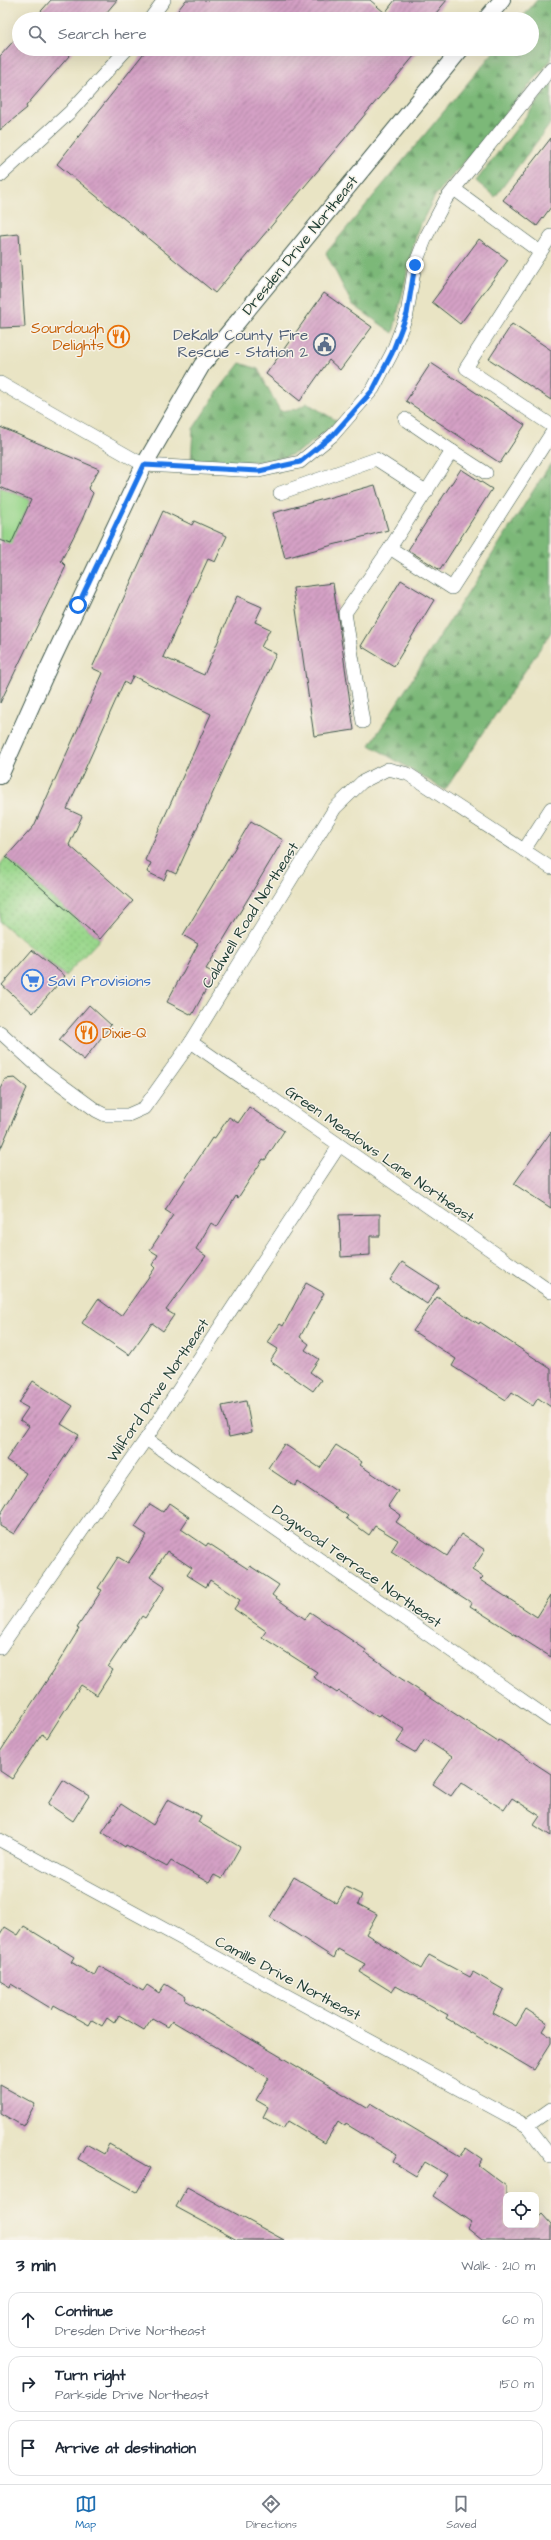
<!DOCTYPE html>
<html lang="en">
<head>
<meta charset="utf-8">
<style>
	body { margin:0; font-family:"Architects Daughter",sans-serif; background:#f2f2f3; color:#1f2937 }
	.controls { position:absolute; right:12px; bottom:12px; display:grid; overflow:hidden; border-radius:8px; box-shadow:0 4px 16px #0002 }
	.controls button { width:36px; height:36px; display:grid; place-items:center; padding:0; border:0; border-bottom:1px solid #e0e1e3; background:#fff; color:#1f2937; font:20px sans-serif }
	.stop { position:absolute; width:12px; height:12px; margin:-9px; border:3px solid #1a73e8; border-radius:50%; background:#fff }
	.stop.end { background:#1a73e8; border-color:#fff; box-shadow:0 1px 4px #0008 }
	.list { margin:0; padding:0; list-style:none }
	h2 { display:flex; justify-content:space-between; align-items:center; height:52px; margin:0; padding:0 16px; font-size:17px }
	h2 small { font-size:13px; font-weight:400; color:#747a83 }
	.list li { display:grid; grid-template-columns:26px 1fr auto; gap:12px; align-items:center; box-sizing:border-box; height:56px; margin:0 8px 8px; padding:0 8px; border:1px solid #e0e1e3; border-radius:12px }
	.list b { display:block; font-size:15px; white-space:nowrap }
	.list p { margin:0; font-size:13px; white-space:nowrap; color:#747a83 }
	.list em { font-size:13px; font-style:normal; color:#747a83 }
	.icon { flex:none; width:22px; height:22px; fill:none; stroke:currentColor; stroke-width:2; stroke-linecap:round; stroke-linejoin:round }
	.map { position:relative; flex:none; width:551px; height:2240px; overflow:hidden }
	.search { position:absolute; background:#fff; box-shadow:0 4px 16px #0002; left:12px; right:12px; top:12px; height:44px; display:flex; align-items:center; gap:10px; box-sizing:border-box; padding:0 14px; border-radius:22px; color:#747a83; font-size:15px }
	.sheet { height:244px; background:#fff }
	nav { display:flex; justify-content:space-around; align-items:center; box-sizing:border-box; height:56px; border-top:1px solid #e0e1e3; background:#fff; font-size:11px; color:#747a83 }
	nav a { display:grid; justify-items:center; gap:2px }
	nav .on { color:#1f6fb2 }
	.map>svg:first-child { display:block }
</style>
</head>
<body>
<div class="map">
<svg width="551" height="2240" viewBox="0 0 551 2240">
	<defs>
		<pattern id="forest-firs" width="22" height="20" patternUnits="userSpaceOnUse"><rect width="22" height="20" fill="#7bb878"/><path d="M5 1l3.5 6h-7zM16 11l3.5 6h-7z" fill="#649763"/></pattern>
		<pattern id="park-dots" width="8" height="8" patternUnits="userSpaceOnUse"><rect width="8" height="8" fill="#9ad78c"/><path d="M2 2h.1M6 6h.1" fill="none" stroke="#84b979" stroke-width="1.8" stroke-linecap="round"/></pattern>
		<pattern id="building-hatch" width="6" height="6" patternUnits="userSpaceOnUse"><rect width="6" height="6" fill="#d4a0c5"/><path d="M-1 1l2-2M0 6l6-6M5 7l2-2" fill="none" stroke="#ab84a1"/></pattern>
	</defs>
	<rect width="100%" height="100%" fill="#f7f3e8"/>
	<filter id="ink" filterUnits="userSpaceOnUse"><feTurbulence type="fractalNoise" baseFrequency=".025" numOctaves="2"/><feDisplacementMap in="SourceGraphic" scale="8" xChannelSelector="R" yChannelSelector="G"/><feConvolveMatrix kernelMatrix="1 2 1 2 8 2 1 2 1" color-interpolation-filters="sRGB"/></filter>
	<filter id="wash" filterUnits="userSpaceOnUse"><feTurbulence type="fractalNoise" baseFrequency=".012" numOctaves="4" result="noise"/><feDisplacementMap in="SourceGraphic" scale="16" xChannelSelector="R" yChannelSelector="G"/><feGaussianBlur stdDeviation="0.9" result="paint"/><feColorMatrix in="noise" values="0 0 0 0 0 0 0 0 0 0 0 0 0 0 0 0 0 1.4 0 .05"/><feComposite in="paint" operator="in"/></filter>
	<g filter="url(#wash)">
		<rect width="100%" height="100%" fill="#e9e4c4"/>
		<polygon fill="#9ad78c" stroke="#5c8a60" points="0,487 31,500 11,545 0,540"/>
		<g fill="url(#forest-firs)" stroke="#4d7a56">
			<polygon points="537,0 551,0 551,60 435,196 417,231 393,333 352,304 326,253 496,49 532,49 532,19 521,19"/>
			<polygon points="551,84 551,123 495,197 476,181"/>
			<path d="M240,363L258,369L280,411L297,409L307,403L337,421C324,432 311,445 295,453C272,465 218,462 191,462L193,429L218,391Z"/>
			<polygon points="551,463 551,632 445,790 370,745"/>
		</g>
		<polygon fill="url(#park-dots)" stroke="#5c8a60" points="6,857 100,939 65,976 0,922 0,865"/>
		<g id="blocks">
			<g fill="url(#building-hatch)">
				<polygon points="51,0 117,0 101,19 34,19"/>
				<polygon points="186,0 370,0 385,13 395,0 447,0 431,19 171,19"/>
				<polygon points="19,35 19,49 75,49 26,106 27,108 0,130 0,56"/>
				<polygon points="147,49 420,49 215,293 57,164"/>
				<polygon points="551,138 551,207 537,226 503,200"/>
				<polygon points="19,234 25,327 0,328 0,236"/>
				<polygon points="479,239 508,260 460,324 432,302"/>
				<polygon points="324,293 372,327 340,370 329,360 300,401 266,374"/>
				<polygon points="512,324 551,350 551,400 489,359"/>
				<polygon points="431,363 525,425 500,463 406,401"/>
				<polygon points="0,427 99,469 88,488 93,493 82,520 61,561 66,566 0,703 0,540 11,544 31,500 0,487"/>
				<polygon points="461,469 492,489 440,570 408,550"/>
				<polygon points="375,485 388,530 285,558 273,513"/>
				<polygon points="163,511 192,525 194,521 227,536 215,562 208,559 163,657 204,675 237,596 262,607 255,622 270,629 261,647 276,654 176,874 168,870 164,880 147,872 151,863 145,860 211,714 133,676 129,685 124,682 67,809 82,816 69,845 133,901 100,939 6,857 34,826 103,673 92,668"/>
				<polygon points="401,580 434,600 394,666 361,646"/>
				<polygon points="333,583 354,730 314,736 293,588"/>
				<polygon points="251,821 283,840 206,969 215,973 192,1015 167,1002 198,944 183,935"/>
				<polygon points="32,950 65,976 33,1013 2,985"/>
				<polygon points="89,1005 111,1025 84,1060 59,1040"/>
				<polygon points="15,1078 27,1088 0,1150 0,1089 5,1079"/>
				<polygon points="249,1107 284,1131 265,1160 263,1159 238,1198 236,1196 217,1227 211,1223 196,1249 206,1256 166,1310 174,1315 163,1331 152,1323 129,1355 82,1323 98,1299 121,1316 155,1268 152,1265 158,1255 150,1250 173,1215 165,1210 212,1138 214,1139 229,1117 238,1123"/>
				<polygon points="551,1132 551,1208 514,1184"/>
				<polygon points="380,1214 380,1236 370,1236 370,1255 341,1257 339,1215"/>
				<polygon points="402,1262 439,1286 427,1304 390,1280"/>
				<polygon points="306,1283 324,1293 300,1337 309,1344 305,1350 319,1359 310,1372 321,1380 313,1391 270,1361 278,1349 267,1342 280,1324 283,1326"/>
				<polygon points="437,1297 479,1324 480,1322 551,1369 551,1407 538,1398 533,1406 512,1392 506,1400 452,1366 456,1359 413,1331"/>
				<polygon points="33,1381 73,1406 61,1424 79,1435 14,1534 0,1526 0,1515 26,1473 6,1460 29,1426 20,1420 28,1408 19,1403"/>
				<polygon points="246,1401 252,1432 229,1437 222,1406"/>
				<polygon points="284,1444 320,1468 336,1445 362,1462 360,1465 398,1491 388,1506 401,1515 396,1522 447,1556 461,1534 485,1550 472,1570 483,1577 480,1580 537,1617 551,1595 551,1657 470,1606 472,1603 391,1551 398,1540 375,1526 369,1535 346,1518 348,1516 298,1482 295,1486 268,1468"/>
				<polygon points="169,1503 189,1517 181,1529 206,1546 208,1543 248,1569 250,1566 279,1585 272,1595 305,1619 310,1612 366,1650 365,1652 392,1671 391,1672 498,1742 499,1740 551,1774 551,1836 534,1825 540,1816 512,1798 504,1810 461,1782 451,1796 433,1784 452,1757 425,1739 416,1753 397,1742 405,1730 380,1714 378,1717 339,1691 337,1693 313,1677 317,1672 262,1637 266,1631 234,1609 240,1600 210,1580 206,1587 187,1575 192,1568 167,1551 150,1577 165,1587 145,1618 142,1616 108,1667 113,1670 97,1695 81,1685 47,1738 42,1734 12,1779 0,1771 0,1752 55,1668 79,1629 77,1628 102,1590 98,1588 118,1557 128,1563 147,1535 135,1527 150,1504 163,1512"/>
				<polygon points="63,1780 89,1796 73,1821 48,1804"/>
				<polygon points="168,1799 201,1816 198,1822 240,1847 222,1879 214,1875 209,1883 171,1861 167,1867 126,1845 125,1847 102,1832 121,1804 153,1825"/>
				<polygon points="294,1877 337,1903 346,1887 362,1895 358,1904 377,1914 366,1934 421,1969 429,1955 470,1977 473,1972 504,1990 493,2013 516,2026 526,2009 547,2023 542,2031 551,2037 551,2043 534,2070 446,2018 448,2015 396,1986 392,1992 360,1972 365,1964 338,1949 334,1958 270,1917"/>
				<polygon points="24,1926 74,1957 71,1962 94,1976 99,1966 143,1991 147,1985 159,1993 165,1984 186,1997 185,2000 367,2108 371,2103 460,2156 466,2148 482,2159 478,2165 506,2186 506,2225 536,2225 536,2220 542,2214 551,2224 551,2240 482,2240 467,2228 471,2222 433,2196 447,2175 425,2162 416,2176 393,2162 397,2155 346,2124 345,2126 338,2121 325,2143 288,2121 283,2129 263,2117 268,2107 256,2100 269,2078 172,2021 168,2027 152,2018 144,2030 119,2015 114,2023 107,2018 102,2026 92,2020 89,2025 54,2005 52,2009 11,1984 10,1987 0,1981 0,1935 5,1927 18,1935"/>
				<polygon points="0,2085 35,2104 23,2126 0,2113"/>
				<polygon points="86,2144 104,2154 109,2144 151,2168 137,2192 78,2159"/>
				<polygon points="187,2187 284,2240 237,2240 176,2207"/>
			</g>
		</g>
	</g>
	<g filter="url(#ink)">
		<use href="#blocks" fill-opacity="0" stroke="#3d564a" stroke-width="1"/>
		<g fill="none" stroke-linecap="round" stroke-linejoin="round">
			<defs>
				<g id="minor">
					<polyline points="150,19 164,0"/>
					<polyline points="0,176 70,112 127,49"/>
					<polyline points="454,189 540,252"/>
					<polyline points="551,236 466,368 551,425"/>
					<polyline points="0,383 144,465 259,471 300,462 333,435 373,389 392,353 407,314 415,265 426,237 446,199 551,68"/>
					<polyline points="405,419 452,451"/>
					<polyline points="280,493 376,459 427,492"/>
					<polyline points="390,548 452,588 551,434"/>
					<polyline points="363,722 345,613 390,548 452,451 486,473"/>
					<polyline points="524,850 551,808"/>
					<polyline points="0,1032 44,1072 97,1111 105,1115 128,1115 144,1108 191,1042 335,808 362,782 388,769 408,774 551,868"/>
					<polyline points="191,1042 551,1292"/>
					<polyline points="146,1439 551,1720"/>
					<polyline points="0,1648 146,1439 339,1146"/>
					<polyline points="0,1840 527,2126 551,2157"/>
					<polyline points="527,2126 551,2109"/>
				</g>
				<g id="tertiary">
					<polyline points="486,19 502,0"/>
					<polyline points="0,776 46,673 144,465 202,365 461,49"/>
				</g>
			</defs>
			<use href="#minor" stroke="#3d564a" stroke-width="14"/>
			<use href="#tertiary" stroke="#3d564a" stroke-width="18"/>
			<use href="#minor" stroke="#fff" stroke-width="13"/>
			<use href="#tertiary" stroke="#fff" stroke-width="16"/>
		</g>
	</g>
	<g fill="none" stroke-linecap="round" stroke-linejoin="round" filter="url(#ink)">
		<polyline stroke="#1a73e8" stroke-width="5" points="78,605 144,465 259,471 300,462 333,435 373,390 392,353 407,314 415,265"/>
	</g>
	<defs>
		<symbol id="restaurant-ring" viewBox="-11 -11 22 22"><circle r="9.5" fill="#f7f3e8" stroke="#e8710a" stroke-width="1.5"/><path d="M-5-6h1v4h1v-4h1v4h1v-4h1v5L-1.5 .5V6h-2V.5L-5-1ZM5-6V6H3V1.5H1.5Q1.5-4 5-6Z" fill="#e8710a"/></symbol>
		<symbol id="civic-ring" viewBox="-11 -11 22 22"><circle r="9.5" fill="#f7f3e8" stroke="#5c6f8a" stroke-width="1.5"/><path d="M-.6-6.5H3V-4.5H.6V-3L4-1V1h2V6H-6V1h2V-1L-.6-3ZM-1.2 2.5V6h2.4V2.5Z" fill="#5c6f8a"/></symbol>
		<symbol id="supermarket-ring" viewBox="-11 -11 22 22"><circle r="9.5" fill="#f7f3e8" stroke="#3f7fe0" stroke-width="1.5"/><path d="M-6-5.5h2.5l.6 2H6L4.5 2H-2.5L-4.4-4H-6ZM-1.5 3.2a1.3 1.3 0 1 0 .1 0ZM3 3.2a1.3 1.3 0 1 0 .1 0Z" fill="#3f7fe0"/></symbol>
	</defs>
	<g fill-rule="evenodd">
		<use href="#restaurant-ring" x="106" y="324" width="25" height="25"/>
		<use href="#civic-ring" x="312" y="332" width="25" height="25"/>
		<use href="#supermarket-ring" x="20" y="968" width="25" height="25"/>
		<use href="#restaurant-ring" x="74" y="1020" width="25" height="25"/>
	</g>
	<g text-anchor="middle" stroke-width="3" stroke-linejoin="round" paint-order="stroke">
		<g font-size="15" fill="#1f3d34" stroke="#f7f3e8">
			<text transform="translate(300 245) rotate(-51)" y="5">Dresden Drive Northeast</text>
			<text transform="translate(250 915) rotate(-58)" y="5">Caldwell Road Northeast</text>
			<text transform="translate(380 1154) rotate(35)" y="5">Green Meadows Lane Northeast</text>
			<text transform="translate(158 1390) rotate(-56)" y="5">Wilford Drive Northeast</text>
			<text transform="translate(357 1566) rotate(35)" y="5">Dogwood Terrace Northeast</text>
			<text transform="translate(288 1978) rotate(28)" y="5">Camille Drive Northeast</text>
		</g>
		<g font-size="15" fill="#c56008" stroke="#f7f3e8" text-anchor="end">
			<text x="104" y="333">Sourdough<tspan x="104" dy="17">Delights</tspan></text>
			<text x="102" y="1038" text-anchor="start">Dixie-Q</text>
		</g>
		<g font-size="15" fill="#4e5e75" stroke="#f7f3e8" text-anchor="end">
			<text x="308" y="340">DeKalb County Fire<tspan x="308" dy="17">Rescue - Station 2</tspan></text>
		</g>
		<g font-size="15" fill="#366cbe" stroke="#f7f3e8" text-anchor="start">
			<text x="48" y="986">Savi Provisions</text>
		</g>
	</g>
</svg>
<div class="controls">
<button><svg class="icon" aria-label="locate" viewBox="0 0 24 24"><circle cx="12" cy="12" r="6"/><path d="M12 2v4M12 18v4M2 12h4M18 12h4"/></svg></button>
</div>
<div class="stop" style="left:78px;top:605px"></div>
<div class="stop end" style="left:415px;top:265px"></div>
<div class="search"><svg class="icon" aria-label="search" viewBox="0 0 24 24"><circle cx="10" cy="10" r="6"/><path d="M15 15l6 6"/></svg>Search here</div>
</div>
<section class="sheet">
<h2>3 min<small>Walk · 210 m</small></h2>
<ul class="list">
<li><svg class="icon" aria-label="ahead" viewBox="0 0 24 24"><path d="M12 20V5M6 11l6-6 6 6"/></svg><div><b>Continue</b><p>Dresden Drive Northeast</p></div><em>60 m</em></li>
<li><svg class="icon" aria-label="right" viewBox="0 0 24 24"><path d="M7 20v-9h11M14 6l5 5-5 5"/></svg><div><b>Turn right</b><p>Parkside Drive Northeast</p></div><em>150 m</em></li>
<li><svg class="icon" aria-label="arrive" viewBox="0 0 24 24"><path d="M6 21V4h12l-3 4 3 4H6"/></svg><div><b>Arrive at destination</b></div></li>
</ul>
</section>
<nav>
<a class="on"><svg class="icon" aria-label="map" viewBox="0 0 24 24"><path d="M3 6l6-2 6 2 6-2v14l-6 2-6-2-6 2zM9 4v14M15 6v14"/></svg>Map</a>
<a><svg class="icon" aria-label="directions" viewBox="0 0 24 24"><path d="M12 3l9 9-9 9-9-9zM9 14v-3h6M13 9l2 2-2 2"/></svg>Directions</a>
<a><svg class="icon" aria-label="saved" viewBox="0 0 24 24"><path d="M7 4h10v16l-5-4-5 4z"/></svg>Saved</a>
</nav>
</body>
</html>
